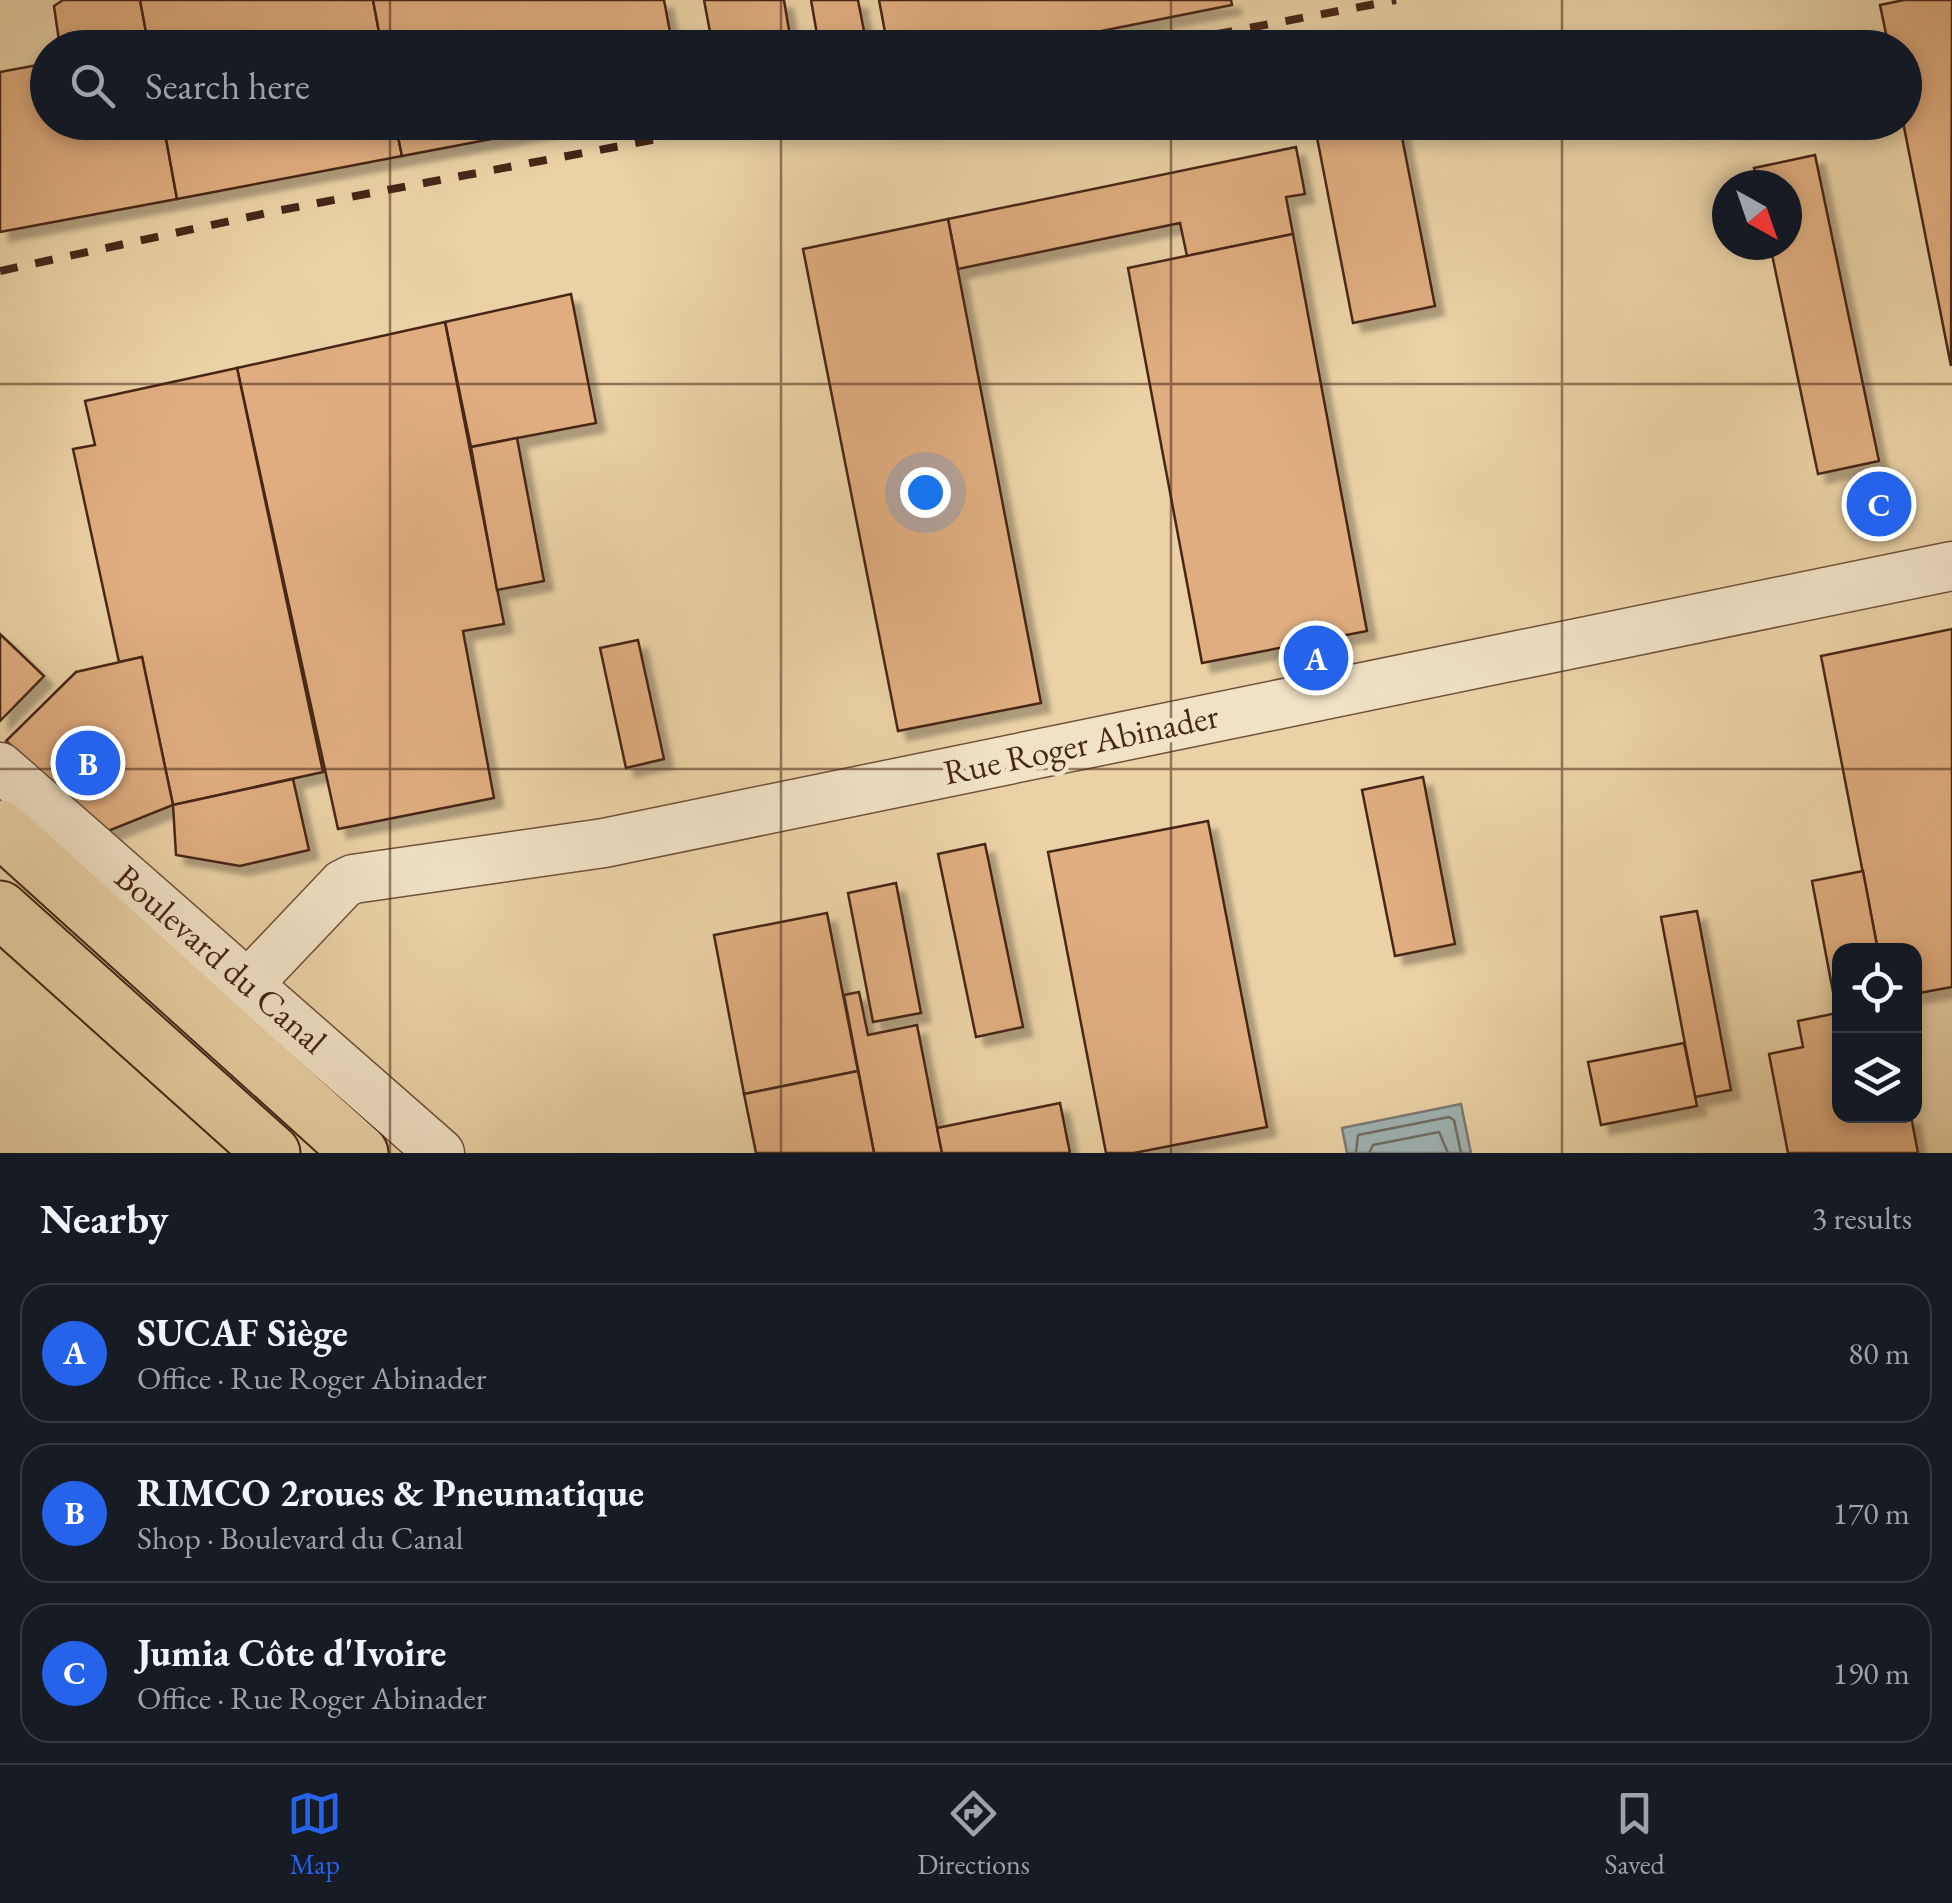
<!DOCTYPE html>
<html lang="en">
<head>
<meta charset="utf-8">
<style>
	body { margin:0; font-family:"EB Garamond",serif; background:#242831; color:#f1f3f6 }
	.controls { position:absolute; right:30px; bottom:30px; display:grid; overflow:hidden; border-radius:20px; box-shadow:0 5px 15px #0003 }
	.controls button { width:90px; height:90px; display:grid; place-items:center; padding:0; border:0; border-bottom:2px solid #363941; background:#171b24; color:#f1f3f6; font:50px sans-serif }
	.compass { position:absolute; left:1712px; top:170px; width:90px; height:90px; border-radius:50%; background:#171b24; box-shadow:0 5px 15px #0003; rotate:140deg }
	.you { position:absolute; left:925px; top:492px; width:35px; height:35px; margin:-25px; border:8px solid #fff; border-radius:50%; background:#1a73e8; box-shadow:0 0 0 15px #1a73e833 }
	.badge { display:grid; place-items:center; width:65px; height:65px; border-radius:50%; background:#2563eb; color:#fff; font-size:32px; font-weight:700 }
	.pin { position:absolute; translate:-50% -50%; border:5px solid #fff; box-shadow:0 2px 10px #0006 }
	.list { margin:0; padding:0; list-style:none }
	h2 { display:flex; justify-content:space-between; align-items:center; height:130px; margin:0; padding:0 40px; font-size:42px }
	h2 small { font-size:32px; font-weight:400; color:#9ea1a6 }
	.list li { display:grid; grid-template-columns:65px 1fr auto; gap:30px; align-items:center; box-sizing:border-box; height:140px; margin:0 20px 20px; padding:0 20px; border:2px solid #363941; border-radius:30px }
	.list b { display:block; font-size:38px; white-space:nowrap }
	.list p { margin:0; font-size:32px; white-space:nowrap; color:#9ea1a6 }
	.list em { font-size:32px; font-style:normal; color:#9ea1a6 }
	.icon { flex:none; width:55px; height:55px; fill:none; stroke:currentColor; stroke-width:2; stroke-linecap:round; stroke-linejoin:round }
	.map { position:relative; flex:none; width:1952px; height:1153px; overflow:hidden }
	.search { position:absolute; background:#171b24; box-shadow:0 5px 15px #0003; left:30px; right:30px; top:30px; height:110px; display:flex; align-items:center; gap:25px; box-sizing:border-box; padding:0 35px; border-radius:55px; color:#9ea1a6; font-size:38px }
	.sheet { height:610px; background:#171b24 }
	nav { display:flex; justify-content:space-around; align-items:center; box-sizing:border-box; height:140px; border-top:2px solid #363941; background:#171b24; font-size:28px; color:#9ea1a6 }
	nav a { display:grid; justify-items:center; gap:5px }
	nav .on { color:#2563eb }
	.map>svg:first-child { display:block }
</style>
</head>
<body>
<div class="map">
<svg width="1952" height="1153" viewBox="0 0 1952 1153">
	<defs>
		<filter id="shadow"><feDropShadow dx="9" dy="9" stdDeviation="2.5" flood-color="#0004"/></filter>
	</defs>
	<rect width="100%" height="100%" fill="#ead2a6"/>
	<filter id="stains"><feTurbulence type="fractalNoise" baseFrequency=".002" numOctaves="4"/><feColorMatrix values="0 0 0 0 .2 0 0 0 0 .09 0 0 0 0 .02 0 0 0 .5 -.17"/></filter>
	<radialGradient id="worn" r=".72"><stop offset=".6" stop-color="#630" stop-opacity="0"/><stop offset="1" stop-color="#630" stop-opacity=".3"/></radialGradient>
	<polygon fill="#9fb4b4" stroke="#7c7b76" stroke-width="2.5" points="1461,1104 1471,1153 1347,1153 1342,1128"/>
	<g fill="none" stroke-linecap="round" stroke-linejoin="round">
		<g stroke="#736d66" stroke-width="2.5">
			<polyline points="1356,1153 1358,1135 1449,1117 1454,1120 1461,1153"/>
			<polyline points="1369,1153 1373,1145 1439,1132 1448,1153"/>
		</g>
	</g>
	<g fill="#dfad7f" stroke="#472618" stroke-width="2.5" filter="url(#shadow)">
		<polygon points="63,0 140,0 149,48 60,48 54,6"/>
		<polygon points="140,0 373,0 382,48 149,48"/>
		<polygon points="373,0 664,0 673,48 382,48"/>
		<polygon points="704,0 784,0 792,48 713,48"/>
		<polygon points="811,0 858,0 864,31 818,40"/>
		<polygon points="879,0 1231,0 1232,5 1016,48 888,48"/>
		<polygon points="1904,0 1952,0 1951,366 1903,122 1904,48 1889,48 1880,5"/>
		<polygon points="864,31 867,48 800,48 800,44"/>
		<polygon points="48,63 48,122 163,122 177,199 0,232 0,72"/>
		<polygon points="163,122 395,122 402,156 177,199"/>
		<polygon points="395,122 581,122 402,156"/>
		<polygon points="1314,122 1399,122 1435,306 1353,323"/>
		<polygon points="1296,147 1305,194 1286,197 1293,234 1187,256 1180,223 958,269 948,219"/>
		<polygon points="1815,155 1879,461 1818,474 1770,245 1787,245 1787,185 1758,185 1754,168"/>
		<polygon points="948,219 1041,703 898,731 803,249"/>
		<polygon points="1293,234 1367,631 1202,663 1128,268"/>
		<polygon points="571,294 596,423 471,447 445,322"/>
		<polygon points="445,322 504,624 463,631 494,798 338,829 237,368"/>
		<polygon points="237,368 323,772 173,805 142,657 119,662 73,449 95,445 85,401"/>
		<polygon points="517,438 544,581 497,590 471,447"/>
		<polygon points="1952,629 1952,987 1914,994 1914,951 1878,951 1821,656"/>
		<polygon points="0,634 44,676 0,721"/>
		<polygon points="638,640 664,759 626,768 600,648"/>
		<polygon points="142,657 173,805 108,831 6,741 76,672"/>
		<polygon points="1423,777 1455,944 1395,956 1362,790"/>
		<polygon points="293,779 309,850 240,866 176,855 173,805"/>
		<polygon points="1208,821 1267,1127 1134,1153 1106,1153 1048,852"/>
		<polygon points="985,844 1023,1027 976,1037 938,854"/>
		<polygon points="1863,871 1878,951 1840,951 1840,1116 1911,1116 1918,1153 1788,1153 1769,1054 1803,1047 1798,1021 1837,1013 1812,881"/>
		<polygon points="896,883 921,1013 873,1022 848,893"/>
		<polygon points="1697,911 1731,1090 1695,1097 1661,917"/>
		<polygon points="827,913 858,1071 744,1094 714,935"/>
		<polygon points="859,992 868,1035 917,1025 942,1153 874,1153 844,995"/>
		<polygon points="1684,1043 1697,1106 1601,1125 1588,1062"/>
		<polygon points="858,1071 874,1153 756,1153 744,1094"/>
		<polygon points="1060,1103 1070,1153 942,1153 937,1128"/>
	</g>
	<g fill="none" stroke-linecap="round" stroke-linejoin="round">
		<defs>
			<g id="minor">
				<polyline points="0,767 440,1153"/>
				<polyline points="249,983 343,884 353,879 604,843 1952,566"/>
			</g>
			<g id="major">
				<polyline points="0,828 360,1153"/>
				<polyline points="0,909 272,1153"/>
			</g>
		</defs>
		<use href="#minor" stroke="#70513c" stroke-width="51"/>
		<use href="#major" stroke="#472618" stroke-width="59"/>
		<use href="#minor" stroke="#f1e2c5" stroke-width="48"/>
		<use href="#major" stroke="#ead2a6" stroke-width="55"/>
		<g stroke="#472618" stroke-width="8" stroke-dasharray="18 18" stroke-linecap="butt">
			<polyline points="1144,48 1396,0"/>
			<polyline points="0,271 276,211 747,122"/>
		</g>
	</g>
	<path fill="none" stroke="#472618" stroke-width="2.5" stroke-opacity="0.55" d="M390,0V48M781,0V48M1171,0V48M1562,0V48M390,122V1153M781,122V1153M1171,122V1153M1562,122V1153M0,384H1952M0,769H1952"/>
	<g text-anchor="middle" stroke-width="9" stroke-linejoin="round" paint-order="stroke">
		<g font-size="35" fill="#472618" stroke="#f1e2c5">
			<text transform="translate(1081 744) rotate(-12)" y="12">Rue Roger Abinader</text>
			<text transform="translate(221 959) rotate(41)" y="12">Boulevard du Canal</text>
		</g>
	</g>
	<rect width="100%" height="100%" filter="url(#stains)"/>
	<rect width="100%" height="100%" fill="url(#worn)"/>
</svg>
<div class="controls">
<button><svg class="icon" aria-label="locate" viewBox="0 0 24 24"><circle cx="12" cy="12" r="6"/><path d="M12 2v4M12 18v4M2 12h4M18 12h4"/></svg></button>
<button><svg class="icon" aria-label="layers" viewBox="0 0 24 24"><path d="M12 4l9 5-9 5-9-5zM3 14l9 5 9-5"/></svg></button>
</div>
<svg class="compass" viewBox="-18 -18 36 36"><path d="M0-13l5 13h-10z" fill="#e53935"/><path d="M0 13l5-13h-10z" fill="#9ea1a6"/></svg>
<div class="you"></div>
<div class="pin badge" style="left:1316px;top:658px">A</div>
<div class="pin badge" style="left:88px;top:763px">B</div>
<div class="pin badge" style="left:1879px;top:504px">C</div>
<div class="search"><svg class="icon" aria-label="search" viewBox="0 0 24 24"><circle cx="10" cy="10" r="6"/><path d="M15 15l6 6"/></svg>Search here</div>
</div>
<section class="sheet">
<h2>Nearby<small>3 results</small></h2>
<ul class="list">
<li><span class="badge">A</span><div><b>SUCAF Siège</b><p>Office · Rue Roger Abinader</p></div><em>80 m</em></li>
<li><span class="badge">B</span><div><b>RIMCO 2roues &amp; Pneumatique</b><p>Shop · Boulevard du Canal</p></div><em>170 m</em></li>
<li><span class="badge">C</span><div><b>Jumia Côte d'Ivoire</b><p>Office · Rue Roger Abinader</p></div><em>190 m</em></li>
</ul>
</section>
<nav>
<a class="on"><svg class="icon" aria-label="map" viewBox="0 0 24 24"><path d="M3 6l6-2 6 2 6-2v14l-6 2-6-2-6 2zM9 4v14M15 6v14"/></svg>Map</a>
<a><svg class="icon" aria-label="directions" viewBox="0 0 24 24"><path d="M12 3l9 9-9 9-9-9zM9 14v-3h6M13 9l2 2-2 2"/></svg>Directions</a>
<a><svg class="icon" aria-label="saved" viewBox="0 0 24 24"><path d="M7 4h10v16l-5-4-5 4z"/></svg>Saved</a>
</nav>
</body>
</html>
